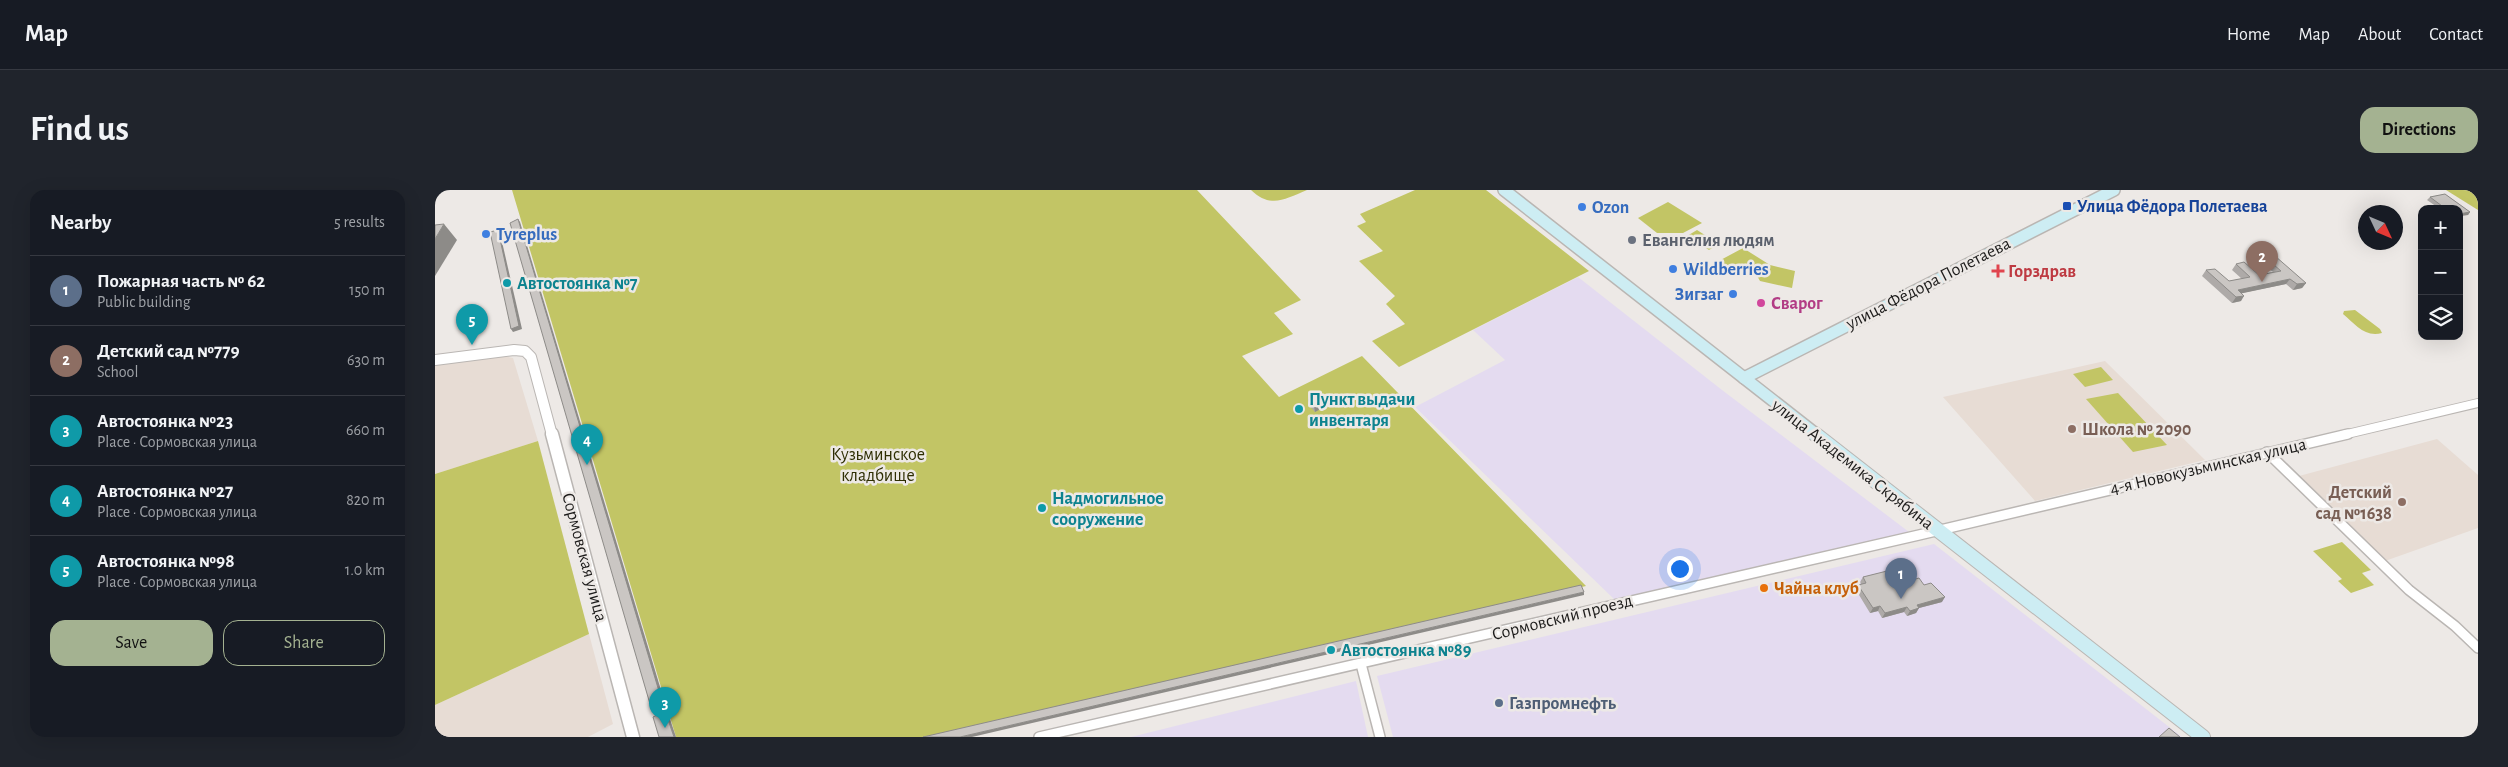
<!DOCTYPE html>
<html lang="en">
<head>
<meta charset="utf-8">
<style>
	body { margin:0; font-family:"Alegreya Sans",sans-serif; background:#20242c; color:#f1f3f6 }
	.controls { position:absolute; right:15px; top:15px; display:grid; overflow:hidden; border-radius:10px; box-shadow:0 5px 20px #0002 }
	.controls button { width:45px; height:45px; display:grid; place-items:center; padding:0; border:0; border-bottom:1px solid #363941; background:#171b24; color:#f1f3f6; font:25px sans-serif }
	.compass { position:absolute; left:1923px; top:15px; width:45px; height:45px; border-radius:50%; background:#171b24; box-shadow:0 5px 20px #0002; rotate:134deg }
	.you { position:absolute; left:1244px; top:378px; width:18px; height:18px; margin:-12px; border:4px solid #fff; border-radius:50%; background:#1a73e8; box-shadow:0 0 0 8px #1a73e833 }
	.badge { display:grid; place-items:center; width:32px; height:32px; border-radius:50%; background:#a4b291; color:#fff; font-size:16px; font-weight:700 }
	.pin { position:absolute; translate:-50% -41px; filter:drop-shadow(0 1px 2px #0008) }
	.pin::after { content:''; position:absolute; top:26px; width:18px; height:15px; background:inherit; clip-path:polygon(0 0,100% 0,50% 100%) }
	.list { margin:0; padding:0; list-style:none }
	h2 { display:flex; justify-content:space-between; align-items:center; height:65px; margin:0; padding:0 20px; font-size:21px }
	h2 small { font-size:16px; font-weight:400; color:#9ea1a6 }
	.list li { display:grid; grid-template-columns:32px 1fr auto; gap:15px; align-items:center; box-sizing:border-box; height:70px; padding:0 20px; border-top:1px solid #363941 }
	.list b { display:block; font-size:19px; white-space:nowrap }
	.list p { margin:0; font-size:16px; white-space:nowrap; color:#9ea1a6 }
	.list em { font-size:16px; font-style:normal; color:#9ea1a6 }
	.actions { display:flex; gap:10px; padding:15px 20px }
	.actions a { flex:1; padding:11px 0; border:1px solid #a4b291; border-radius:15px; text-align:center; font-size:18px; color:#a4b291 }
	.actions .main { background:#a4b291; color:#111 }
	.icon { flex:none; width:28px; height:28px; fill:none; stroke:currentColor; stroke-width:2; stroke-linecap:round; stroke-linejoin:round }
	.map { position:relative; flex:none; width:2043px; height:547px; overflow:hidden; border-radius:15px }
	header { display:flex; align-items:center; gap:30px; box-sizing:border-box; height:70px; padding:0 25px; background:#171b24; border-bottom:1px solid #363941 }
	header strong { font-size:24px }
	nav { display:flex; gap:28px; margin-inline-start:auto; font-size:18px }
	.intro { display:flex; align-items:center; justify-content:space-between; box-sizing:border-box; height:120px; padding:0 30px }
	h1 { margin:0; font-size:35px }
	.button { padding:12px 22px; border-radius:15px; background:#a4b291; color:#111; font-size:18px; font-weight:700 }
	main { display:flex; gap:30px; padding:0 30px }
	aside { flex:1; background:#171b24; border-radius:15px; box-shadow:0 5px 20px #0002 }
	.map>svg:first-child { display:block }
</style>
</head>
<body>
<header>
<strong>Map</strong>
<nav><a>Home</a><a>Map</a><a>About</a><a>Contact</a></nav>
</header>
<div class="intro"><h1>Find us</h1><a class="button">Directions</a></div>
<main>
<aside>
<h2>Nearby<small>5 results</small></h2>
<ul class="list">
<li><span class="badge" style="background:#5c6f8a">1</span><div><b>Пожарная часть № 62</b><p>Public building</p></div><em>150 m</em></li>
<li><span class="badge" style="background:#8d6e63">2</span><div><b>Детский сад №779</b><p>School</p></div><em>630 m</em></li>
<li><span class="badge" style="background:#0f9aa8">3</span><div><b>Автостоянка №23</b><p>Place · Сормовская улица</p></div><em>660 m</em></li>
<li><span class="badge" style="background:#0f9aa8">4</span><div><b>Автостоянка №27</b><p>Place · Сормовская улица</p></div><em>820 m</em></li>
<li><span class="badge" style="background:#0f9aa8">5</span><div><b>Автостоянка №98</b><p>Place · Сормовская улица</p></div><em>1.0 km</em></li>
</ul>
<div class="actions"><a class="main">Save</a><a>Share</a></div>
</aside>
<div class="map">
<svg width="2043" height="547" viewBox="0 0 2043 547">
	<rect width="100%" height="100%" fill="#ede9e6"/>
	<g fill="#e7dcd4">
		<polygon points="69,166 78,168 103,251 0,284 0,174"/>
		<polygon points="1670,171 1770,270 1600,311 1508,207"/>
		<polygon points="2002,249 2043,285 2043,338 1950,371 1864,286"/>
		<polygon points="154,444 178,534 153,547 0,547 0,515"/>
	</g>
	<g fill="#e4dbf0">
		<polygon points="1143,87 1287,200 1474,342 1180,410 980,217 1070,170 1038,140"/>
		<polygon points="1499,354 1747,547 958,547 942,486"/>
		<polygon points="921,491 933,547 696,547"/>
	</g>
	<g fill="#c2c565">
		<polygon points="77,0 762,0 866,110 839,123 858,144 807,166 844,207 927,166 1151,396 502,547 241,547"/>
		<path d="M816,0H872C850,9 836,19 816,0Z"/>
		<polygon points="980,0 1051,0 1154,81 964,177 937,151 970,134 951,114 960,106 924,71 948,61 922,36 931,32 925,24"/>
		<polygon points="2011,0 2043,0 2043,20"/>
		<polygon points="1233,12 1267,33 1248,43 1222,43 1203,28"/>
		<polygon points="1262,40 1284,54 1274,60 1252,46"/>
		<polygon points="1308,58 1335,75 1360,81 1357,98 1325,91 1317,77 1308,78 1314,87 1295,83 1280,73"/>
		<path d="M1920,120L1945,139L1947,143C1930,148 1920,134 1908,124L1909,121Z"/>
		<polygon points="1666,177 1678,190 1650,197 1638,184"/>
		<polygon points="1683,203 1732,255 1698,262 1651,209"/>
		<polygon points="103,251 154,444 0,515 0,284"/>
		<polygon points="1907,352 1936,380 1927,383 1939,395 1916,403 1903,391 1907,389 1878,361"/>
	</g>
	<g fill="none" stroke-linecap="round" stroke-linejoin="round">
		<defs>
			<polyline id="minor-far1" points="1908,245 2043,213"/>
			<g id="minor">
				<polyline points="1832,262 1974,400 2020,436 2043,458"/>
				<polyline points="926,474 945,547"/>
				<polyline points="604,547 1484,345 1913,244"/>
			</g>
			<polyline id="tertiary-far1" points="0,170 79,160 90,161 96,167 117,245"/>
			<polyline id="tertiary" points="117,244 198,547"/>
			<g id="secondary-far1">
				<polyline points="1069,0 1382,245"/>
				<polyline points="1309,188 1679,0"/>
			</g>
			<polyline id="secondary" points="1380,244 1768,547"/>
		</defs>
		<use href="#minor-far1" stroke="#bab6b3" stroke-width="10"/>
		<use href="#minor" stroke="#bab6b3" stroke-width="12"/>
		<use href="#tertiary-far1" stroke="#bab6b3" stroke-width="12"/>
		<use href="#tertiary" stroke="#bab6b3" stroke-width="15"/>
		<use href="#secondary-far1" stroke="#bab6b3" stroke-width="14"/>
		<use href="#secondary" stroke="#bab6b3" stroke-width="16"/>
		<use href="#minor-far1" stroke="#fff" stroke-width="8"/>
		<use href="#minor" stroke="#fff" stroke-width="9"/>
		<use href="#tertiary-far1" stroke="#fff" stroke-width="10"/>
		<use href="#tertiary" stroke="#fff" stroke-width="12"/>
		<use href="#secondary-far1" stroke="#cdedf3" stroke-width="11"/>
		<use href="#secondary" stroke="#cdedf3" stroke-width="14"/>
	</g>
	<g fill="#aeaaa8">
		<polygon points="2010,4 2035,22 2033,25 2024,26 2024,19 2005,19 1992,10 1995,7"/>
		<polygon points="1831,68 1871,93 1867,98 1858,100 1851,94 1807,103 1806,111 1797,113 1767,86 1771,80 1794,91 1807,89 1797,80 1801,74 1824,85 1838,82 1828,74"/>
		<polygon points="873,210 889,217 880,222 874,215"/>
		<polygon points="1464,385 1489,395 1507,412 1484,418 1481,423 1472,426 1469,422 1447,428 1443,421 1435,423 1421,400 1423,395 1426,394 1425,392 1428,387"/>
	</g>
	<g fill="#8d8b88">
		<polygon points="2035,22 2033,25 2024,26 2024,24"/>
		<polygon points="83,29 85,32 229,510 217,516 215,514"/>
		<polygon points="9,34 22,50 0,86 0,49"/>
		<polygon points="63,40 65,43 87,139 78,142 76,139"/>
		<polygon points="1855,89 1851,94 1799,105 1803,100"/>
		<polygon points="1871,93 1867,98 1858,100 1862,94"/>
		<polygon points="1809,106 1806,111 1797,113 1801,107"/>
		<polygon points="889,211 889,217 880,222 879,216"/>
		<polygon points="1149,402 1149,405 537,547 525,547"/>
		<polygon points="1510,407 1507,412 1484,418 1481,423 1472,426 1475,421 1482,415"/>
		<polygon points="1445,416 1443,421 1435,423 1438,418"/>
		<polygon points="1472,417 1469,422 1447,428 1450,423"/>
		<polygon points="230,521 233,523 241,547 239,547"/>
	</g>
	<g fill="#cac6c3" stroke="#8d8b88">
		<polygon points="2010,4 2035,22 2024,24 2024,19 2011,19 1995,7"/>
		<polygon points="83,29 226,508 215,514 75,33"/>
		<polygon points="9,34 0,49 0,35"/>
		<polygon points="63,40 84,136 76,139 55,42"/>
		<polygon points="1840,66 1871,93 1862,94 1855,89 1803,100 1809,106 1801,107 1771,80 1780,79 1794,91 1815,87 1801,74 1809,72 1824,85 1846,81 1831,68"/>
		<polygon points="883,205 889,211 879,216 873,210"/>
		<polygon points="1460,379 1464,385 1472,383 1477,390 1484,388 1489,395 1496,393 1510,407 1482,415 1484,418 1475,421 1472,417 1450,423 1445,416 1438,418 1423,395 1431,393 1428,387"/>
		<polygon points="1146,395 1149,402 525,547 488,547"/>
		<polygon points="230,521 239,547 224,547 218,527"/>
		<polygon points="1734,538 1745,547 1724,547"/>
	</g>
	<rect fill="#1a4fb4" stroke="#ede9e6" stroke-width="2" x="1627" y="11" width="10" height="10" rx="2.5"/>
	<g fill="#3f7fe0" stroke="#ede9e6" stroke-width="2">
		<circle cx="1147" cy="17" r="5"/>
		<circle cx="51" cy="44" r="5"/>
		<circle cx="1238" cy="79" r="5"/>
		<circle cx="1298" cy="104" r="5"/>
	</g>
	<circle fill="#6b7280" stroke="#ede9e6" stroke-width="2" cx="1197" cy="50" r="5"/>
	<path fill="#e0444e" stroke="#ede9e6" stroke-width="2" d="M1560.5 73.5h5v5h5v5h-5v5h-5v-5h-5v-5h5z"/>
	<g fill="#0f9aa8" stroke="#ede9e6" stroke-width="2">
		<circle cx="72" cy="93" r="5"/>
		<circle cx="864" cy="219" r="5"/>
		<circle cx="607" cy="318" r="5"/>
		<circle cx="896" cy="460" r="5"/>
	</g>
	<circle fill="#d1479c" stroke="#ede9e6" stroke-width="2" cx="1326" cy="113" r="5"/>
	<g fill="#8d6e63" stroke="#ede9e6" stroke-width="2">
		<circle cx="1637" cy="239" r="5"/>
		<circle cx="1967" cy="312" r="5"/>
	</g>
	<circle fill="#e8710a" stroke="#ede9e6" stroke-width="2" cx="1329" cy="398" r="5"/>
	<circle fill="#5c6f8a" stroke="#ede9e6" stroke-width="2" cx="1064" cy="513" r="5"/>
	<g text-anchor="middle" stroke-width="5" stroke-linejoin="round" paint-order="stroke">
		<g font-size="18" font-weight="bold" fill="#164399" stroke="#ede9e6" text-anchor="start">
			<text x="1642" y="22">Улица Фёдора Полетаева</text>
		</g>
		<g font-size="18" font-weight="bold" fill="#366cbe" stroke="#ede9e6" text-anchor="start">
			<text x="1157" y="23">Ozon</text>
			<text x="61" y="50">Tyreplus</text>
			<text x="1248" y="85">Wildberries</text>
			<text x="1288" y="110" text-anchor="end">Зигзаг</text>
		</g>
		<g font-size="18" font-weight="bold" fill="#5b616d" stroke="#ede9e6" text-anchor="start">
			<text x="1207" y="56">Евангелия людям</text>
		</g>
		<g font-size="18" font-weight="bold" fill="#be3a42" stroke="#ede9e6" text-anchor="start">
			<text x="1573" y="87">Горздрав</text>
		</g>
		<g font-size="18" font-weight="bold" fill="#0d838f" stroke="#ede9e6" text-anchor="start">
			<text x="82" y="99">Автостоянка №7</text>
			<text x="874" y="215">Пункт выдачи<tspan x="874" dy="21">инвентаря</tspan></text>
			<text x="617" y="314">Надмогильное<tspan x="617" dy="21">сооружение</tspan></text>
			<text x="906" y="466">Автостоянка №89</text>
		</g>
		<g font-size="18" fill="#1d1c1b" stroke="#ede9e6">
			<text transform="translate(1493 93) rotate(-27)" y="6">улица Фёдора Полетаева</text>
			<text transform="translate(1418 274) rotate(38)" y="6">улица Академика Скрябина</text>
			<text transform="translate(1773 276) rotate(-13)" y="6">4-я Новокузьминская улица</text>
			<text transform="translate(150 367) rotate(75)" y="6">Сормовская улица</text>
			<text transform="translate(1127 427) rotate(-14)" y="6">Сормовский проезд</text>
		</g>
		<g font-size="18" font-weight="bold" fill="#b23c85" stroke="#ede9e6" text-anchor="start">
			<text x="1336" y="119">Сварог</text>
		</g>
		<g font-size="18" font-weight="bold" fill="#785e54" stroke="#ede9e6" text-anchor="start">
			<text x="1647" y="245">Школа № 2090</text>
			<text x="1957" y="308" text-anchor="end">Детский<tspan x="1957" dy="21">сад №1638</tspan></text>
		</g>
		<g font-size="18" fill="#2e2e03" stroke="#ede9e6">
			<text x="443" y="270">Кузьминское<tspan x="443" dy="21">кладбище</tspan></text>
		</g>
		<g font-size="18" font-weight="bold" fill="#c56008" stroke="#ede9e6" text-anchor="start">
			<text x="1339" y="404">Чайна клуб</text>
		</g>
		<g font-size="18" font-weight="bold" fill="#4e5e75" stroke="#ede9e6" text-anchor="start">
			<text x="1074" y="519">Газпромнефть</text>
		</g>
	</g>
</svg>
<div class="controls">
<button>+</button>
<button>−</button>
<button><svg class="icon" aria-label="layers" viewBox="0 0 24 24"><path d="M12 4l9 5-9 5-9-5zM3 14l9 5 9-5"/></svg></button>
</div>
<svg class="compass" viewBox="-18 -18 36 36"><path d="M0-13l5 13h-10z" fill="#e53935"/><path d="M0 13l5-13h-10z" fill="#9ea1a6"/></svg>
<div class="you"></div>
<div class="pin badge" style="left:1466px;top:409px;background:#5c6f8a">1</div>
<div class="pin badge" style="left:1827px;top:92px;background:#8d6e63">2</div>
<div class="pin badge" style="left:230px;top:538px;background:#0f9aa8">3</div>
<div class="pin badge" style="left:152px;top:275px;background:#0f9aa8">4</div>
<div class="pin badge" style="left:37px;top:155px;background:#0f9aa8">5</div>
</div>
</main>
</body>
</html>
